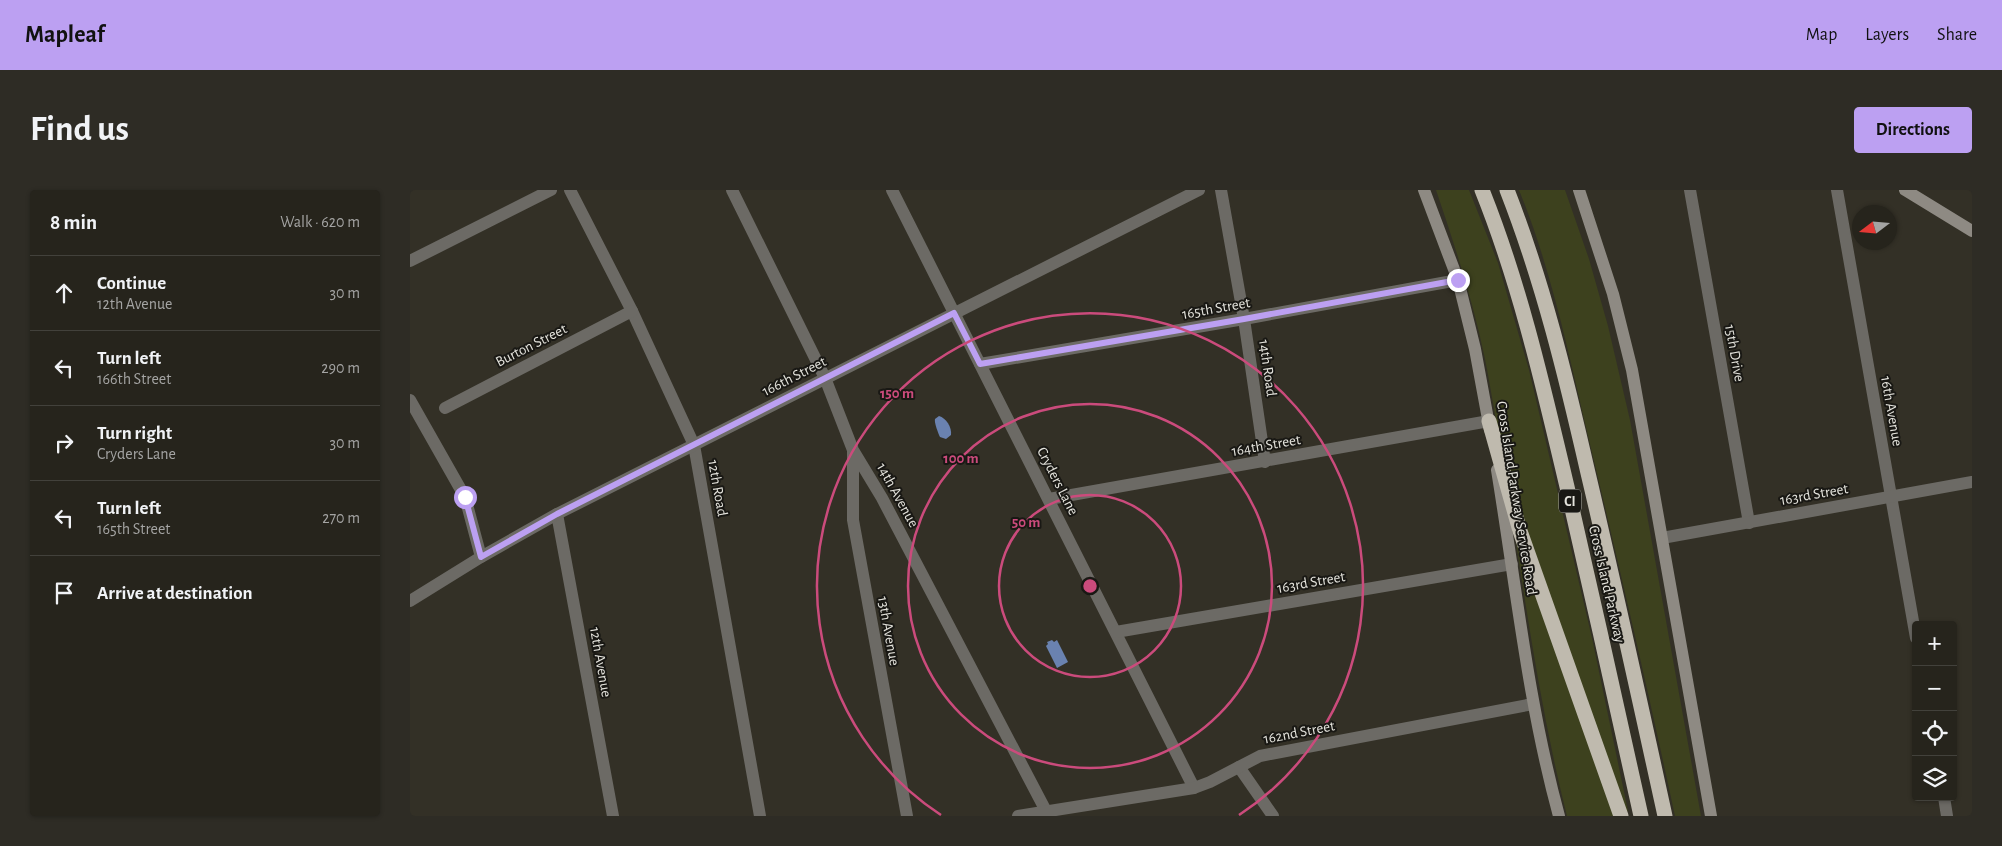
<!DOCTYPE html>
<html lang="en">
<head>
<meta charset="utf-8">
<style>
	body { margin:0; font-family:"Alegreya Sans",sans-serif; background:#2e2c25; color:#f1f3f6 }
	.controls { position:absolute; right:15px; bottom:15px; display:grid; overflow:hidden; border-radius:5px; box-shadow:0 1px 4px #0004 }
	.controls button { width:45px; height:45px; display:grid; place-items:center; padding:0; border:0; border-bottom:1px solid #42413b; background:#26241c; color:#f1f3f6; font:25px sans-serif }
	.compass { position:absolute; left:1442px; top:15px; width:45px; height:45px; border-radius:50%; background:#26241c; box-shadow:0 1px 4px #0004; rotate:254deg }
	.stop { position:absolute; width:15px; height:15px; margin:-11px; border:4px solid #bca0f2; border-radius:50%; background:#fff }
	.stop.end { background:#bca0f2; border-color:#fff; box-shadow:0 1px 5px #0008 }
	.list { margin:0; padding:0; list-style:none }
	h2 { display:flex; justify-content:space-between; align-items:center; height:65px; margin:0; padding:0 20px; font-size:21px }
	h2 small { font-size:16px; font-weight:400; color:#a4a4a3 }
	.list li { display:grid; grid-template-columns:32px 1fr auto; gap:15px; align-items:center; box-sizing:border-box; height:75px; padding:0 20px; border-top:1px solid #42413b }
	.list b { display:block; font-size:19px; white-space:nowrap }
	.list p { margin:0; font-size:16px; white-space:nowrap; color:#a4a4a3 }
	.list em { font-size:16px; font-style:normal; color:#a4a4a3 }
	.icon { flex:none; width:28px; height:28px; fill:none; stroke:currentColor; stroke-width:2; stroke-linecap:round; stroke-linejoin:round }
	.map { position:relative; flex:none; width:1562px; height:626px; overflow:hidden; border-radius:5px }
	header { display:flex; align-items:center; gap:30px; box-sizing:border-box; height:70px; padding:0 25px; background:#bca0f2; color:#111 }
	header strong { font-size:24px }
	nav { display:flex; gap:28px; margin-inline-start:auto; font-size:18px }
	.intro { display:flex; align-items:center; justify-content:space-between; box-sizing:border-box; height:120px; padding:0 30px }
	h1 { margin:0; font-size:35px }
	.button { padding:12px 22px; border-radius:5px; background:#bca0f2; color:#111; font-size:18px; font-weight:700 }
	main { display:flex; gap:30px; padding:0 30px }
	aside { flex:1; background:#26241c; border-radius:5px; box-shadow:0 1px 4px #0004 }
	.map>svg:first-child { display:block }
</style>
</head>
<body>
<header>
<strong>Mapleaf</strong>
<nav><a>Map</a><a>Layers</a><a>Share</a></nav>
</header>
<div class="intro"><h1>Find us</h1><a class="button">Directions</a></div>
<main>
<aside>
<h2>8 min<small>Walk · 620 m</small></h2>
<ul class="list">
<li><svg class="icon" aria-label="ahead" viewBox="0 0 24 24"><path d="M12 20V5M6 11l6-6 6 6"/></svg><div><b>Continue</b><p>12th Avenue</p></div><em>30 m</em></li>
<li><svg class="icon" aria-label="left" viewBox="0 0 24 24"><path d="M17 20v-9H6M10 6l-5 5 5 5"/></svg><div><b>Turn left</b><p>166th Street</p></div><em>290 m</em></li>
<li><svg class="icon" aria-label="right" viewBox="0 0 24 24"><path d="M7 20v-9h11M14 6l5 5-5 5"/></svg><div><b>Turn right</b><p>Cryders Lane</p></div><em>30 m</em></li>
<li><svg class="icon" aria-label="left" viewBox="0 0 24 24"><path d="M17 20v-9H6M10 6l-5 5 5 5"/></svg><div><b>Turn left</b><p>165th Street</p></div><em>270 m</em></li>
<li><svg class="icon" aria-label="arrive" viewBox="0 0 24 24"><path d="M6 21V4h12l-3 4 3 4H6"/></svg><div><b>Arrive at destination</b></div></li>
</ul>
</aside>
<div class="map">
<svg width="1562" height="626" viewBox="0 0 1562 626">
	<rect width="100%" height="100%" fill="#333026"/>
	<g fill="#3d411e">
		<path d="M1026,0H1059L1088,73L1119,180L1182,448L1218,621L1215,622L1099,289C1088,250 1083,209 1075,169C1063,111 1045,56 1026,0Z"/>
		<path d="M1109,0H1155L1179,69L1198,136L1220,230L1291,626H1265C1238,500 1209,375 1179,250C1159,166 1142,81 1109,0Z"/>
		<path d="M1106,352L1205,626H1157C1134,535 1120,444 1106,352Z"/>
	</g>
	<g fill="#6a82b0">
		<path d="M529,226C536,228 542,237 541,245L536,249L530,247C528,243 524,232 525,229Z"/>
		<polygon points="642,450 644,452 647,450 658,472 647,478 636,456 638,454 637,452"/>
	</g>
	<g fill="none" stroke-linecap="round" stroke-linejoin="round">
		<g stroke="#6c6a65" stroke-width="12">
			<polyline points="160,0 222,121 284,255 350,626"/>
			<polyline points="322,0 415,188 443,260 472,308 636,621"/>
			<polyline points="482,0 784,598"/>
			<polyline points="811,0 834,129 855,272"/>
			<polyline points="1280,0 1339,333"/>
			<polyline points="1427,0 1506,448"/>
			<polyline points="0,71 141,0"/>
			<polyline points="570,174 834,129 1048,90"/>
			<polyline points="0,210 55,307 71,367"/>
			<polyline points="35,218 222,121"/>
			<polyline points="443,261 443,330 497,626"/>
			<polyline points="639,309 1079,231"/>
			<polyline points="147,324 203,626"/>
			<polyline points="1252,348 1562,292"/>
			<polyline points="0,411 71,367 147,324 789,0"/>
			<polyline points="706,442 1102,374"/>
			<polyline points="829,577 863,626"/>
			<polyline points="1534,607 1537,626"/>
			<polyline points="608,626 784,598 800,592 850,566 1123,514"/>
		</g>
		<g stroke="#8e8a83" stroke-width="12">
			<polyline points="1014,0 1048,90 1065,159 1080,240"/>
			<polyline points="1169,0 1203,104 1222,180 1301,626"/>
			<polyline points="1495,0 1562,41"/>
			<path d="M1087,280C1106,396 1118,513 1149,626"/>
		</g>
		<g stroke="#bfbaae" stroke-width="15">
			<path d="M1072,0C1111,97 1134,200 1158,301C1183,409 1207,518 1231,626"/>
			<path d="M1097,0C1133,92 1156,187 1178,283C1205,397 1230,512 1255,626"/>
			<polyline points="1079,231 1110,341 1211,626"/>
		</g>
	</g>
	<g fill="none" stroke-linecap="round" stroke-linejoin="round">
		<polyline stroke="#bca0f2" stroke-width="6" points="55,307 71,367 147,324 544,123 570,174 834,129 1048,90"/>
	</g>
	<g fill="none" stroke="#cb4b7c" stroke-width="2.5">
		<circle cx="680" cy="396" r="91"/>
		<circle cx="680" cy="396" r="182"/>
		<path d="M531 625A273 273 0 1 1 829 625"/>
	</g>
	<g text-anchor="middle" stroke-width="4" stroke-linejoin="round" paint-order="stroke">
		<rect fill="#191814" stroke="#a8a7a1" stroke-width="1" x="1149" y="299.5" width="22" height="23" rx="4"/>
		<g font-size="14" font-weight="bold" fill="#e5e4dd">
			<text x="1160" y="316">CI</text>
		</g>
		<g font-size="15" fill="#e5e4dd" stroke="#191814">
			<text transform="translate(806 118) rotate(-10)" y="5">165th Street</text>
			<text transform="translate(121 155) rotate(-27)" y="5">Burton Street</text>
			<text transform="translate(1325 163) rotate(80)" y="5">15th Drive</text>
			<text transform="translate(858 178) rotate(82)" y="5">14th Road</text>
			<text transform="translate(384 186) rotate(-27)" y="5">166th Street</text>
			<text transform="translate(1482 221) rotate(80)" y="5">16th Avenue</text>
			<text transform="translate(856 255) rotate(-10)" y="5">164th Street</text>
			<text transform="translate(648 291) rotate(63)" y="5">Cryders Lane</text>
			<text transform="translate(308 298) rotate(80)" y="5">12th Road</text>
			<text transform="translate(1404 304) rotate(-10)" y="5">163rd Street</text>
			<text transform="translate(488 305) rotate(61)" y="5">14th Avenue</text>
			<text transform="translate(1107 308) rotate(81)" y="5">Cross Island Parkway Service Road</text>
			<text transform="translate(901 392) rotate(-10)" y="5">163rd Street</text>
			<text transform="translate(1197 394) rotate(77)" y="5">Cross Island Parkway</text>
			<text transform="translate(479 441) rotate(80)" y="5">13th Avenue</text>
			<text transform="translate(191 472) rotate(80)" y="5">12th Avenue</text>
			<text transform="translate(889 542) rotate(-11)" y="5">162nd Street</text>
		</g>
	</g>
	<circle cx="680" cy="396" r="8" fill="#cb4b7c" stroke="#191814" stroke-width="2.5"/>
	<g font-size="15" text-anchor="middle" font-weight="bold" fill="#cb4b7c" stroke="#191814" stroke-width="4" stroke-linejoin="round" paint-order="stroke">
		<text x="487" y="208">150 m</text>
		<text x="551" y="273">100 m</text>
		<text x="616" y="337">50 m</text>
	</g>
</svg>
<div class="controls">
<button>+</button>
<button>−</button>
<button><svg class="icon" aria-label="locate" viewBox="0 0 24 24"><circle cx="12" cy="12" r="6"/><path d="M12 2v4M12 18v4M2 12h4M18 12h4"/></svg></button>
<button><svg class="icon" aria-label="layers" viewBox="0 0 24 24"><path d="M12 4l9 5-9 5-9-5zM3 14l9 5 9-5"/></svg></button>
</div>
<svg class="compass" viewBox="-18 -18 36 36"><path d="M0-13l5 13h-10z" fill="#e53935"/><path d="M0 13l5-13h-10z" fill="#a4a4a3"/></svg>
<div class="stop" style="left:55px;top:307px"></div>
<div class="stop end" style="left:1048px;top:90px"></div>
</div>
</main>
</body>
</html>
